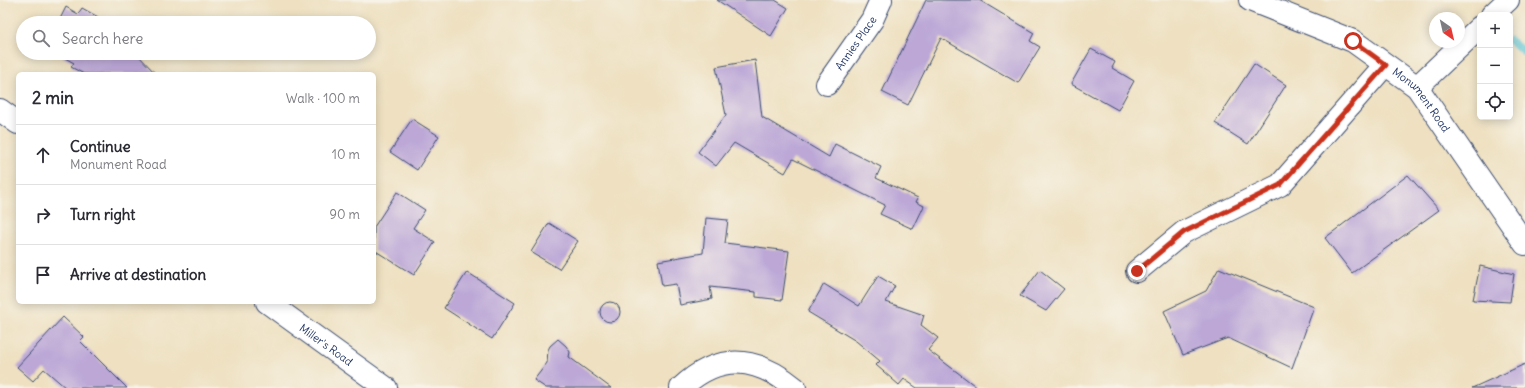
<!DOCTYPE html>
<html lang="en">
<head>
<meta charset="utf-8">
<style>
	body { margin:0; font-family:Delius,sans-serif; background:#f7f7f7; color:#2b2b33 }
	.controls { position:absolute; right:12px; top:12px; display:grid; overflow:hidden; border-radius:6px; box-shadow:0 2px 10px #0003 }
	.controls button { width:36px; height:36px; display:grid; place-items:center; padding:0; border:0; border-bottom:1px solid #e1e1e2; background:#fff; color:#2b2b33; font:20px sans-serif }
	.compass { position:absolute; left:1429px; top:12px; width:36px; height:36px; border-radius:50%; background:#fff; box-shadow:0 2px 10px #0003; rotate:146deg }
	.stop { position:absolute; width:12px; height:12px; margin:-9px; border:3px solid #c8321e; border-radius:50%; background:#fff }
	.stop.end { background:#c8321e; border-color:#fff; box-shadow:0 1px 4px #0008 }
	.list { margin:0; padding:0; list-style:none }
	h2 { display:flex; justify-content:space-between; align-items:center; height:52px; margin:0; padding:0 16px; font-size:17px }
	h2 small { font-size:13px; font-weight:400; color:#7c7c81 }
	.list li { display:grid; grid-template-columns:26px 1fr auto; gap:12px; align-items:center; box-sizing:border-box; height:60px; padding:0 16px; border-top:1px solid #e1e1e2 }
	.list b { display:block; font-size:15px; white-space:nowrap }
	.list p { margin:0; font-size:13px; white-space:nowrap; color:#7c7c81 }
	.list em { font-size:13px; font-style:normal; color:#7c7c81 }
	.icon { flex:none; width:22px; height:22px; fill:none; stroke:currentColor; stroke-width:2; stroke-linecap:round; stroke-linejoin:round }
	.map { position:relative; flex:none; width:1525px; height:388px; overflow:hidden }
	.search { position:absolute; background:#fff; box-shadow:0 2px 10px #0003; left:16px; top:16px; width:360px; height:44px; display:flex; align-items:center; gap:10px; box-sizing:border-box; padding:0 14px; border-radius:22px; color:#7c7c81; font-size:15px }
	.panel { position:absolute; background:#fff; box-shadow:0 2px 10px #0003; left:16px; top:72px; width:360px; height:232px; border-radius:6px }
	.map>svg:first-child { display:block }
</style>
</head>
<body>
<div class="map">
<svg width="1525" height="388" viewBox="0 0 1525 388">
	<rect width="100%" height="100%" fill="#f7f3e8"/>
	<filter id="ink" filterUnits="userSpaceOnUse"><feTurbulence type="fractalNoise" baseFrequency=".025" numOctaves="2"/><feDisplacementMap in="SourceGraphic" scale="8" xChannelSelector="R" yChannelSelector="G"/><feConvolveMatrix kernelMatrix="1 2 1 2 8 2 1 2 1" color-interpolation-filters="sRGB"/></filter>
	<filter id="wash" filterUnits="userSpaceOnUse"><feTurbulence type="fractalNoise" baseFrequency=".012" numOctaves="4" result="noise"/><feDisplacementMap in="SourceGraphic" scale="16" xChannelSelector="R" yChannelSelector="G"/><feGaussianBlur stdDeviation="0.9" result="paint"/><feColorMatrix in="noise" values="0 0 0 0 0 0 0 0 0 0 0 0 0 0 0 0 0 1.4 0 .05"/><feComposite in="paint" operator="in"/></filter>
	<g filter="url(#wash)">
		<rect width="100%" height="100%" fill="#eee0c0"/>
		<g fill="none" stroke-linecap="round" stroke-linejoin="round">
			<polyline stroke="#5bc6d5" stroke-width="7" points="1510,40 1525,53"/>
		</g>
		<g id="blocks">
			<g fill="#bca7d7">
				<polygon points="717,0 775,0 788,8 771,36"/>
				<polygon points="926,0 979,0 1034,33 1030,41 1040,47 1018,83 941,38 908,105 882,92"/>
				<polygon points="66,7 78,14 82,8 98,17 97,19 105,23 58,23"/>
				<polygon points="1091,49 1115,62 1112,68 1134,81 1118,110 1071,84"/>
				<polygon points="56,53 136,53 156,74 84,74 71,67 74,63"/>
				<polygon points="755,60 762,117 829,157 835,144 881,167 876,178 918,198 916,202 924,206 913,229 880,214 885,205 793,159 785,173 734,143 716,166 698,152 726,115 716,67"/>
				<polygon points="1254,64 1286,85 1248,144 1215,123"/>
				<polygon points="412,119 439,136 417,170 390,152"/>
				<polygon points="1408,175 1439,210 1352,273 1325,238"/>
				<polygon points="397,192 425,210 413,228 435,242 414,275 374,250 374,227"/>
				<polygon points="706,218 728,220 725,243 789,251 782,300 756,297 756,292 710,287 712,299 680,305 676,284 662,286 658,261 703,253"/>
				<polygon points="549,223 578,241 559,269 531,252"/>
				<polygon points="1480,266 1514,274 1510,302 1473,300"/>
				<polygon points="1219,268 1314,307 1292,368 1228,338 1183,355 1164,311 1206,291"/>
				<polygon points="1040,270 1064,289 1046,311 1020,296"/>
				<polygon points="467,272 515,303 492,339 444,308"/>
				<polygon points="878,276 895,286 886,302 924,315 921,325 938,338 928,350 978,388 917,388 904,379 899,385 876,365 880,361 856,341 808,312 824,284 859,306"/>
				<circle cx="610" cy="312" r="10"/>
				<polygon points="63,317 84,337 80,341 127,388 66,388 44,369 33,381 17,367"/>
				<polygon points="558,339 566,346 570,352 569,357 611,388 546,388 534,380 547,363 548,350 550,346"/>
				<polygon points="1525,364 1525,388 1472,388"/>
			</g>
		</g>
	</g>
	<g filter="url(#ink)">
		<use href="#blocks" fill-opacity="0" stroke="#3b4a6d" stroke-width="1"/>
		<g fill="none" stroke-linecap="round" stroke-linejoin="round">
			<defs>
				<g id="minor">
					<path id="s1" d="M1250,0L1353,41L1417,87L1525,244"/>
					<polyline points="1492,15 1508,0"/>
					<path id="s2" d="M827,84L872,20L881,0"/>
					<polyline points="1417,87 1480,27"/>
					<polyline points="0,110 18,123"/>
					<polyline points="1137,271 1184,232 1280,185 1385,65"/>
					<path id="s3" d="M267,302L386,388"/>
					<path d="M681,388C719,352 756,356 795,388"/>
				</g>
			</defs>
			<use href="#minor" stroke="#3b4a6d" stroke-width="24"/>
			<use href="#minor" stroke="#fff" stroke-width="22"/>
		</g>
	</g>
	<g fill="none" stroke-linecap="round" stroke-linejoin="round" filter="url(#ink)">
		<polyline stroke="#c8321e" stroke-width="5" points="1137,271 1184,232 1280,185 1386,65 1353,41"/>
	</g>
	<g text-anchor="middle" stroke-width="3" stroke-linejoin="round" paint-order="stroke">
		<g font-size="11" fill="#1b2f5e" stroke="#f7f3e8">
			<text dy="4" stroke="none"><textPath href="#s2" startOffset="50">Annies Place</textPath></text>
			<text dy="4" stroke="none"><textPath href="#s1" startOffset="202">Monument Road</textPath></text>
			<text dy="4" stroke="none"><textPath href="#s3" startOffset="73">Miller's Road</textPath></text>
		</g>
	</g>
</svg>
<div class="controls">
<button>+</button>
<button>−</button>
<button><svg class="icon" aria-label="locate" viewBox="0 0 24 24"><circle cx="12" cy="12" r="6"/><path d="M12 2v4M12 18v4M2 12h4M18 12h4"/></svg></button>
</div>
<svg class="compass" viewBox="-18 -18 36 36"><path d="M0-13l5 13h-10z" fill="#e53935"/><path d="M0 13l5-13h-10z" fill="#7c7c81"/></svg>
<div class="stop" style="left:1353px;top:41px"></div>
<div class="stop end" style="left:1137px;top:271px"></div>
<div class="search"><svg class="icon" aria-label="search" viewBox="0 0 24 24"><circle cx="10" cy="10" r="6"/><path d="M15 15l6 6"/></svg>Search here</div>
<section class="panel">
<h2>2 min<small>Walk · 100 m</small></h2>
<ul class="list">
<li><svg class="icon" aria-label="ahead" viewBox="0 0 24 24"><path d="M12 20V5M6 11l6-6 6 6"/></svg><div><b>Continue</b><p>Monument Road</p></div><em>10 m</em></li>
<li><svg class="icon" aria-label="right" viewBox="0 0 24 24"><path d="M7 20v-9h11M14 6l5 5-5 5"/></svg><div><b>Turn right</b></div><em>90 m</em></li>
<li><svg class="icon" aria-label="arrive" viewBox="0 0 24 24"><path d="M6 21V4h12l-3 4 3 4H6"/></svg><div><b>Arrive at destination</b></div></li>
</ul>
</section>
</div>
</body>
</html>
